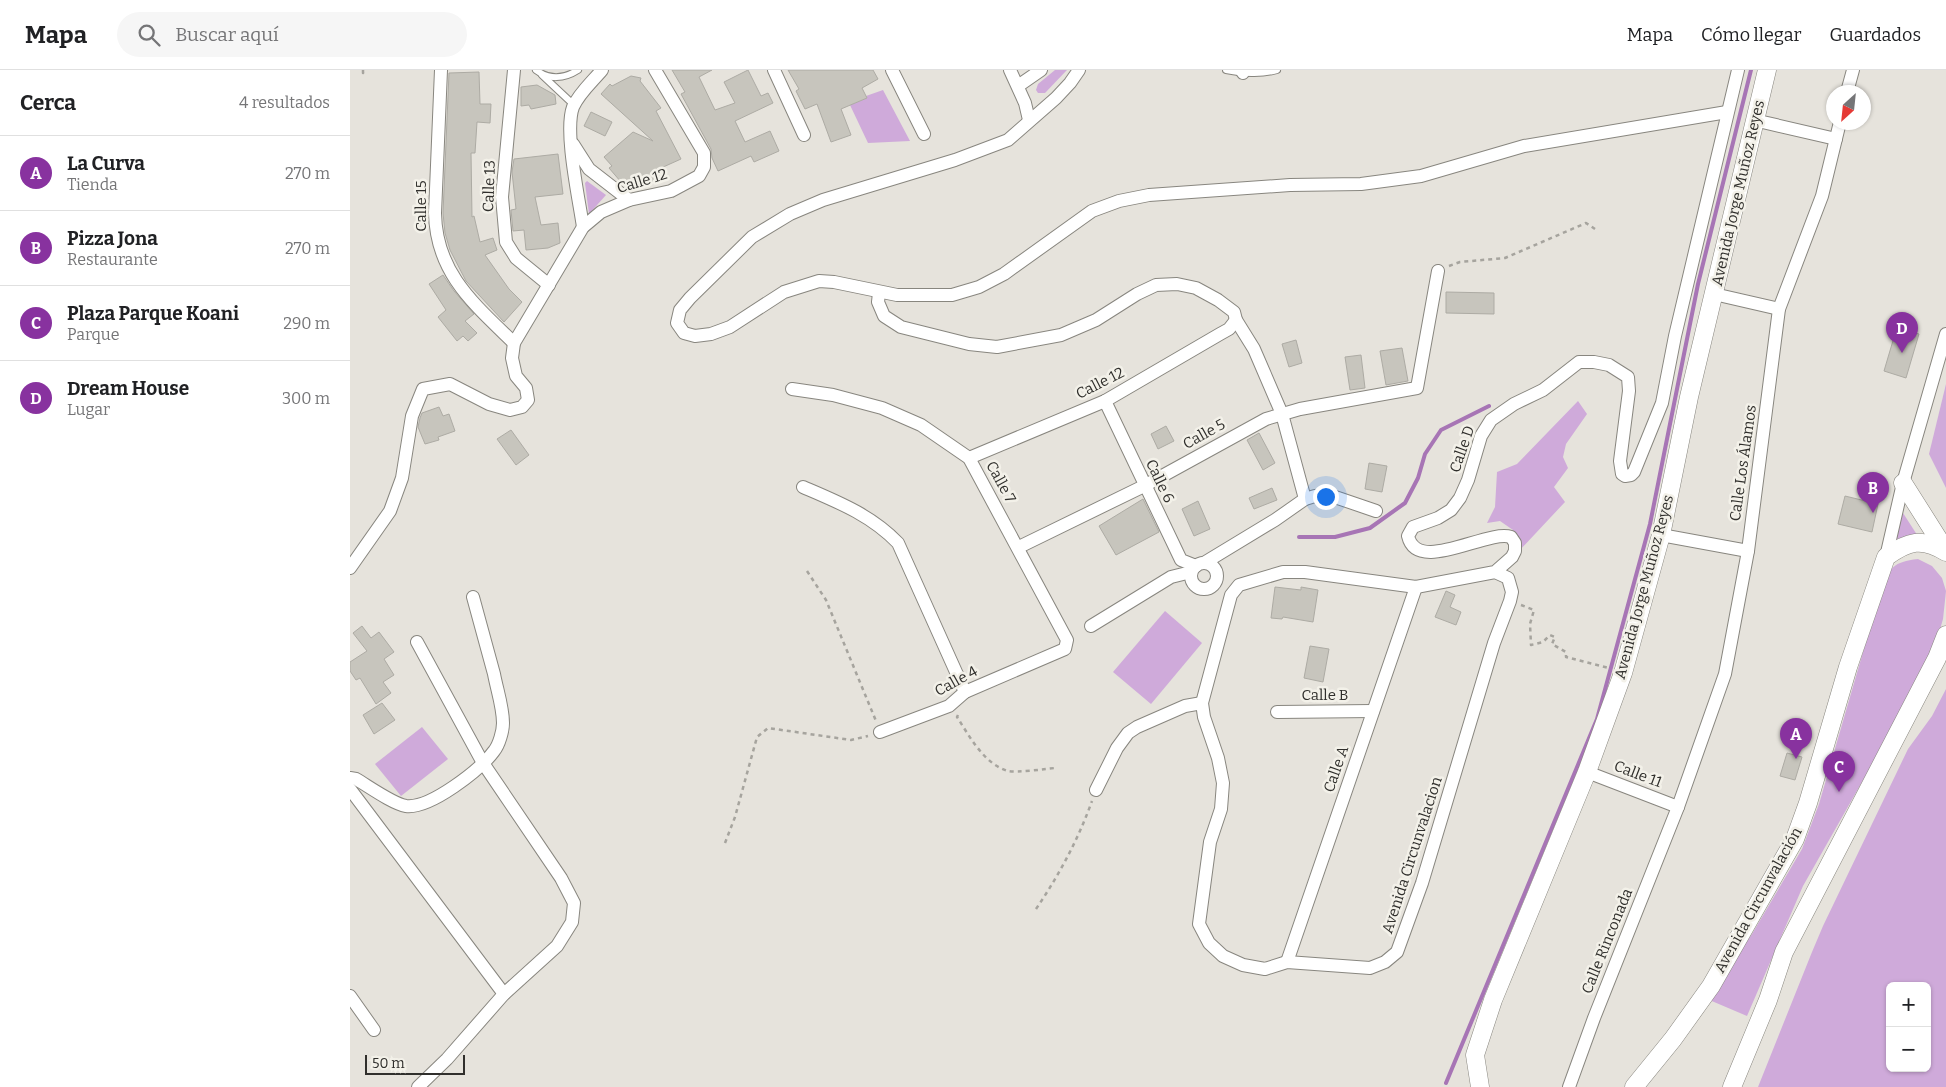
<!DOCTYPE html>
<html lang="es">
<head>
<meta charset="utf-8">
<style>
	body { margin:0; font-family:Bitter,serif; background:#f6f6f6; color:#202124 }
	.controls { position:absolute; right:15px; bottom:15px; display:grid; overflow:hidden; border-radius:8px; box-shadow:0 1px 4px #0004 }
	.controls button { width:45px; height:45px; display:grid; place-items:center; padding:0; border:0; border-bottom:1px solid #e0e0e0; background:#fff; color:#202124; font:25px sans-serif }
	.compass { position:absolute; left:1476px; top:15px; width:45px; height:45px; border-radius:50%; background:#fff; box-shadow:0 1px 4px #0004; rotate:207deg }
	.scale { position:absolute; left:15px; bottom:12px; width:100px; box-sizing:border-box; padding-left:5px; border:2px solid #302f2c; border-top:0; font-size:14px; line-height:18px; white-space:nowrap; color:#302f2c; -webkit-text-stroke:4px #f3f1e9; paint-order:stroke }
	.you { position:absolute; left:975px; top:426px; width:18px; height:18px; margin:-12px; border:4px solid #fff; border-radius:50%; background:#1a73e8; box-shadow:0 0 0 8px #1a73e833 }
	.badge { display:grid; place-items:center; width:32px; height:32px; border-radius:50%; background:#88329f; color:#fff; font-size:16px; font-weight:700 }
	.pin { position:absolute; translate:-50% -41px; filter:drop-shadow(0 1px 2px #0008) }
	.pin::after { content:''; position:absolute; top:26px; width:18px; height:15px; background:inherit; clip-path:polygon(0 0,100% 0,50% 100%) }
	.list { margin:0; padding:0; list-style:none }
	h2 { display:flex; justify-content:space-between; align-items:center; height:65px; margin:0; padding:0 20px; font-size:21px }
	h2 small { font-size:16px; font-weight:400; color:#757577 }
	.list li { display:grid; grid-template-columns:32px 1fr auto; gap:15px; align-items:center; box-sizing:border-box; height:75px; padding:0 20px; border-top:1px solid #e0e0e0 }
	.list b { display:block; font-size:19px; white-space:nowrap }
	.list p { margin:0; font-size:16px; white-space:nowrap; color:#757577 }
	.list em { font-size:16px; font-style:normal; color:#757577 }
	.icon { flex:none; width:28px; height:28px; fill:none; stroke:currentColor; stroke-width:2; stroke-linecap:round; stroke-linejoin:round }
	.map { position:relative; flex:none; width:1596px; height:1017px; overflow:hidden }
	header { display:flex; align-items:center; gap:30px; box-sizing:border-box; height:70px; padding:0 25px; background:#fff; border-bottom:1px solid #e0e0e0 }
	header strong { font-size:24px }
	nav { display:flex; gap:28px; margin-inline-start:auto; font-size:18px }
	.search { width:350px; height:45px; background:#f6f6f6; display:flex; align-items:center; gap:12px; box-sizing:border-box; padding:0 18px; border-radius:28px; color:#757577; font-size:19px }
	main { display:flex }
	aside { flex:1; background:#fff }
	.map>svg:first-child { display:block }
</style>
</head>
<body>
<header>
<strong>Mapa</strong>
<div class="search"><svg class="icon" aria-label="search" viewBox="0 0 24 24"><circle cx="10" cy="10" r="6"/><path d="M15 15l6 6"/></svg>Buscar aquí</div>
<nav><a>Mapa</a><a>Cómo llegar</a><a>Guardados</a></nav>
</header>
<main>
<aside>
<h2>Cerca<small>4 resultados</small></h2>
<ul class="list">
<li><span class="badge">A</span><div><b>La Curva</b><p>Tienda</p></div><em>270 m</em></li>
<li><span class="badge">B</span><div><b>Pizza Jona</b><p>Restaurante</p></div><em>270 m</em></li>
<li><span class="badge">C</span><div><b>Plaza Parque Koani</b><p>Parque</p></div><em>290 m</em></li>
<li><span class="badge">D</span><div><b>Dream House</b><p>Lugar</p></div><em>300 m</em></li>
</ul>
</aside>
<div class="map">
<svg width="1596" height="1017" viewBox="0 0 1596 1017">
	<rect width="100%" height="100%" fill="#e6e3dc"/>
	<g fill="#cfaada" fill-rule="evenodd">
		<polygon points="705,0 717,0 695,23 688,23 686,20 688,14"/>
		<polygon points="533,20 560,71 518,73 500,35 517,28 516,26"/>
		<polygon points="237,111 256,125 239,144 235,113"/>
		<polygon points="1596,314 1596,418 1579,384"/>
		<polygon points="1228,331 1237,344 1216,374 1213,387 1218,398 1204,417 1215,432 1169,481 1163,460 1150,451 1137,453 1145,437 1147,402 1167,394"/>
		<polygon points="1553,443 1571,471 1543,477"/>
		<path d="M1568,489L1582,496L1592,508L1596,521L1593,549L1585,577L1567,615L1453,816L1397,946L1357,929L1402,864L1452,779L1469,734L1531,520C1540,497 1543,492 1568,489Z"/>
		<polygon points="815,541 852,573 801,634 763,602"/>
		<path d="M1596,619V1017H1408L1462,882L1473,856L1558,679L1582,646ZM1540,916H1577V998H1540Z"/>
		<polygon points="72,657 98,689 51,726 25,694"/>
	</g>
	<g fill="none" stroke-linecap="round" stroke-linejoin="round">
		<g stroke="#a775b5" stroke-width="4">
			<polyline points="949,467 985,467 1020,458 1055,433 1068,408 1075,384 1091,360 1139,336"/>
			<polyline points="1096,1013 1247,649 1300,454 1348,214 1401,0"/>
		</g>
	</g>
	<g fill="#c7c5bd" stroke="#adaba4">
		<polygon points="322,0 362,0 349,7 365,40 385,33 374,12 398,0 411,26 418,23 423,33 385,51 395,72 420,61 429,81 404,92 401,86 368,101 362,88 361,79 331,24 335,22"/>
		<polygon points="438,0 523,0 528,9 512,18 517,28 491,39 501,65 481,72 467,34 455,39 446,21 449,19"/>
		<polygon points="129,2 130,34 141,34 140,53 127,52 125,83 121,83 122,147 124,146 130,172 143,168 147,180 135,185 159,219 172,232 154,252 116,211 100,180 95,163 93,143 99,3"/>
		<polygon points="281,6 291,8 290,11 311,38 306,41 331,89 311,98 315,106 293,116 271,112 259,98 262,96 254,87 283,62 303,71 251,24 260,14 262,16"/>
		<polygon points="187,15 205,25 206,34 181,39 179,35 171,36 171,17"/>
		<polygon points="241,42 262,52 255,66 234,56"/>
		<polygon points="208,84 213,124 185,127 191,155 208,153 210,173 198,178 176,180 174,160 163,161 161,140 166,139 162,102 164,89"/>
		<polygon points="93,205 104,221 124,244 115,251 127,263 118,271 113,266 107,271 88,247 96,240 79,214"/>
		<polygon points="1096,222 1144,223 1144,244 1096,243"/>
		<polygon points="1547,257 1569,264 1556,308 1534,301"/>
		<polygon points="946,270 952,293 939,297 932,274"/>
		<polygon points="1052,278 1058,311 1036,315 1030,281"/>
		<polygon points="1011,285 1015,318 1000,320 995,287"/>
		<polygon points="89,337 93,346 99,344 105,361 88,367 89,370 75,374 68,357 70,348 72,343"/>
		<polygon points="816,356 824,371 808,379 801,364"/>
		<polygon points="161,360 179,385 166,395 147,369"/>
		<polygon points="909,363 925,393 913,400 897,370"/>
		<polygon points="1019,393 1037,396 1032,422 1015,419"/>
		<polygon points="922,418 927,430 904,439 899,428"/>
		<polygon points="1495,426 1528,434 1522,462 1488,454"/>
		<polygon points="793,429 809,462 766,485 749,456"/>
		<polygon points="848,431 860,459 844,466 832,439"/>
		<polygon points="925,517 951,520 951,517 968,520 963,552 933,547 932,549 921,548"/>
		<polygon points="1096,521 1105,525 1100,537 1111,542 1106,555 1085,547"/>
		<polygon points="12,556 21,568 29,562 44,582 34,589 44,605 33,612 41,623 26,634 10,608 6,610 0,601 0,592 17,581 3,563"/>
		<polygon points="960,576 979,579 973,612 954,608"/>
		<polygon points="32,633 45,650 24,664 13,645"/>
		<polygon points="1437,683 1452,687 1445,710 1430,706"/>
	</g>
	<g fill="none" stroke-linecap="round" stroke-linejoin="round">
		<defs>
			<g id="lane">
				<path d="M186,0C199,10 214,9 228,0"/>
				<path d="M876,0C893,3 910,5 927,0"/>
				<polyline points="192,5 224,35"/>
			</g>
			<g id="street">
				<path d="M91,0L85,143C86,203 124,234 164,273"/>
				<polyline points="164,0 152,127 156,172 166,188 199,215"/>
				<polyline points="424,0 454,65"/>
				<polyline points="542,0 574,64"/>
				<polyline points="660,0 675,33 679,50"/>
				<polyline points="729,0 720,13 706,28 658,70 605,90 473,130 440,144 402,167 340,228 330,240 327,253 334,263 345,266 361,264 380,257 434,222 469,211 484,212 547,225 602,225 629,217 654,204 742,141 769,131 799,125 940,115 1011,114 1071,106 1174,76 1377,42"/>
				<polyline points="891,0 893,3"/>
				<polyline points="668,16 691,0"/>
				<polyline points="1497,22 1503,0"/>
				<polyline points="1404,50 1486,69"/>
				<polyline points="223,74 239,99 279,130"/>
				<path d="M233,157C229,129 214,61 223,37C229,23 243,11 252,0"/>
				<polyline points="529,223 528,232 534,246 551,257 619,274 647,277 711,265 746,250 787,224 806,215 827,214 846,218 868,230 884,242 886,250 904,279 932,344 955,429"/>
				<polyline points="1364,224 1429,239"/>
				<polyline points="442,319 483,325 532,338 571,355 619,388 717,570 715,579 615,622 599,636 530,662"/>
				<polyline points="755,331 831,490 846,496"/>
				<polyline points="619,388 755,331 870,264 879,259 886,250"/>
				<path d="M453,417C488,432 521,445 548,473L615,622"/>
				<polyline points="1311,465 1398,481"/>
				<polyline points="669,477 794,416 916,349 950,339 1067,318 1088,201"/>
				<polyline points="1536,487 1553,413 1596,264"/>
				<polyline points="854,493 925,450 955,429 965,426 979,425 1026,441"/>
				<circle cx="854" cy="506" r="13"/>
				<polyline points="0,498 40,441 52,408 62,346 73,319 100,314 139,334 160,340 172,337 178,330 176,318 166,306 162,288 164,273 233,157 251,142 279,130 321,121 349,106 354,97 354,83 305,0"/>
				<path d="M1145,502L1158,508L1162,522L1160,531L1144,573L1072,813L1047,882L1035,892L1020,898L937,892L915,899L893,895L873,886L859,873L849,854L860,772L871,739L873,713L868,688L854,647L852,633L881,525L889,515L933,502H955L1066,517L1145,502L1162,487L1165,481V473L1161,467C1137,459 1067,505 1058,466L1063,457L1088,448L1101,440L1110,428L1118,410L1131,366L1141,350L1164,334L1193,320L1229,292H1244L1259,295L1278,307L1279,321L1270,391L1272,404L1275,406L1281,405L1284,402L1312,333L1325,266L1388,0"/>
				<polyline points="741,556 821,507 841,502"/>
				<polyline points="67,572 133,693 211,808 224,833 222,852 207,876 154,924 97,989 68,1017"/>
				<polyline points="927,642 1023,641"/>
				<polyline points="1237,702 1328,737"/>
				<path d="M0,708L6,709C18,716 43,734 56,736C80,739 130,700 144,681C149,675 153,661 153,653C153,637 147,620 144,604C137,579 130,553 123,527"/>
				<polyline points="0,719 154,924"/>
				<polyline points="746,720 767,678 778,663 787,657 835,636 852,633"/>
				<polyline points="937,892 1066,517"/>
				<polyline points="0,926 24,960"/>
				<polyline points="1219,1017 1244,948 1328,737 1375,604 1398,481 1429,239 1472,126 1490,52"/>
			</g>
			<g id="secondary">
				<polyline points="1553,413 1596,481"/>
				<polyline points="1130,1017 1125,985 1143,930 1237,702 1273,603 1311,465 1339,327 1417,0"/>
				<path d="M1284,1017L1323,969L1361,916L1445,769L1458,733L1498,597L1536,487C1558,471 1572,467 1596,482"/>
				<polyline points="1382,1017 1418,930 1434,882 1587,588 1596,565"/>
			</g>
		</defs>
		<use href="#lane" stroke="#88867f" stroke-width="8"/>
		<use href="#street" stroke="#88867f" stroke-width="14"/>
		<use href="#secondary" stroke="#88867f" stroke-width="19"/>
		<g stroke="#a6a49e" stroke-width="2.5" stroke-dasharray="4 4" stroke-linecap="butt">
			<polyline points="13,0 13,3 15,0"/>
			<polyline points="1099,196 1110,192 1155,188 1236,153 1245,159"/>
			<polyline points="457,501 476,530 526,651"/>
			<polyline points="1171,535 1184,540 1180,554 1181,575 1193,572 1200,565 1205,567 1202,574 1216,582 1216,587 1259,598"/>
			<path d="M608,645L607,647C620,667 634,694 658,701C667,703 695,699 705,698"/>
			<polyline points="375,773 385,747 407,667 418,658 501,670 518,666"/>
			<path d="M686,839C709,805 728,770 742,731"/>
		</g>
		<use href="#lane" stroke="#fff" stroke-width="6"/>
		<use href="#street" stroke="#fff" stroke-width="12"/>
		<use href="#secondary" stroke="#fff" stroke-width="18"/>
	</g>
	<g text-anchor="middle" stroke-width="5" stroke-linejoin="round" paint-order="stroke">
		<g font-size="15" fill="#302f2c" stroke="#f3f1e9">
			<text transform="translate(292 111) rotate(-17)" y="5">Calle 12</text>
			<text transform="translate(139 116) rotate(-88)" y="5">Calle 13</text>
			<text transform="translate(1388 123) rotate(-77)" y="5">Avenida Jorge Muñoz Reyes</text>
			<text transform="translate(71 136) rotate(-90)" y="5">Calle 15</text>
			<text transform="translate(750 313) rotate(-27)" y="5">Calle 12</text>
			<text transform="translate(854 364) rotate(-29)" y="5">Calle 5</text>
			<text transform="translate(1112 379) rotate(-71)" y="5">Calle D</text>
			<text transform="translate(1393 393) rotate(-82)" y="5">Calle Los Álamos</text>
			<text transform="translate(810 411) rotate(64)" y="5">Calle 6</text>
			<text transform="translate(651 412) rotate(61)" y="5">Calle 7</text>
			<text transform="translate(1294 517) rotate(-75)" y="5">Avenida Jorge Muñoz Reyes</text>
			<text transform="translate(606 611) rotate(-29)" y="5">Calle 4</text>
			<text x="975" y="630">Calle B</text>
			<text transform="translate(986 699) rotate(-71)" y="5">Calle A</text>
			<text transform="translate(1288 704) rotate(21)" y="5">Calle 11</text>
			<text transform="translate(1062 785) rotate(-72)" y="5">Avenida Circunvalacion</text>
			<text transform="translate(1408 830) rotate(-61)" y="5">Avenida Circunvalación</text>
			<text transform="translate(1257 871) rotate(-68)" y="5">Calle Rinconada</text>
		</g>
	</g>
</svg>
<div class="controls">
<button>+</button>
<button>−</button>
</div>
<svg class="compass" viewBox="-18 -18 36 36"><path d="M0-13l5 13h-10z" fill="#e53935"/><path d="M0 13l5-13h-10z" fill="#757577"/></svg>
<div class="scale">50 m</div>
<div class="you"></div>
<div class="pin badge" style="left:1446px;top:689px">A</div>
<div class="pin badge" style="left:1523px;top:443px">B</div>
<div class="pin badge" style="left:1489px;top:722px">C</div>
<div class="pin badge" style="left:1552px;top:283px">D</div>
</div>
</main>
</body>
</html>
